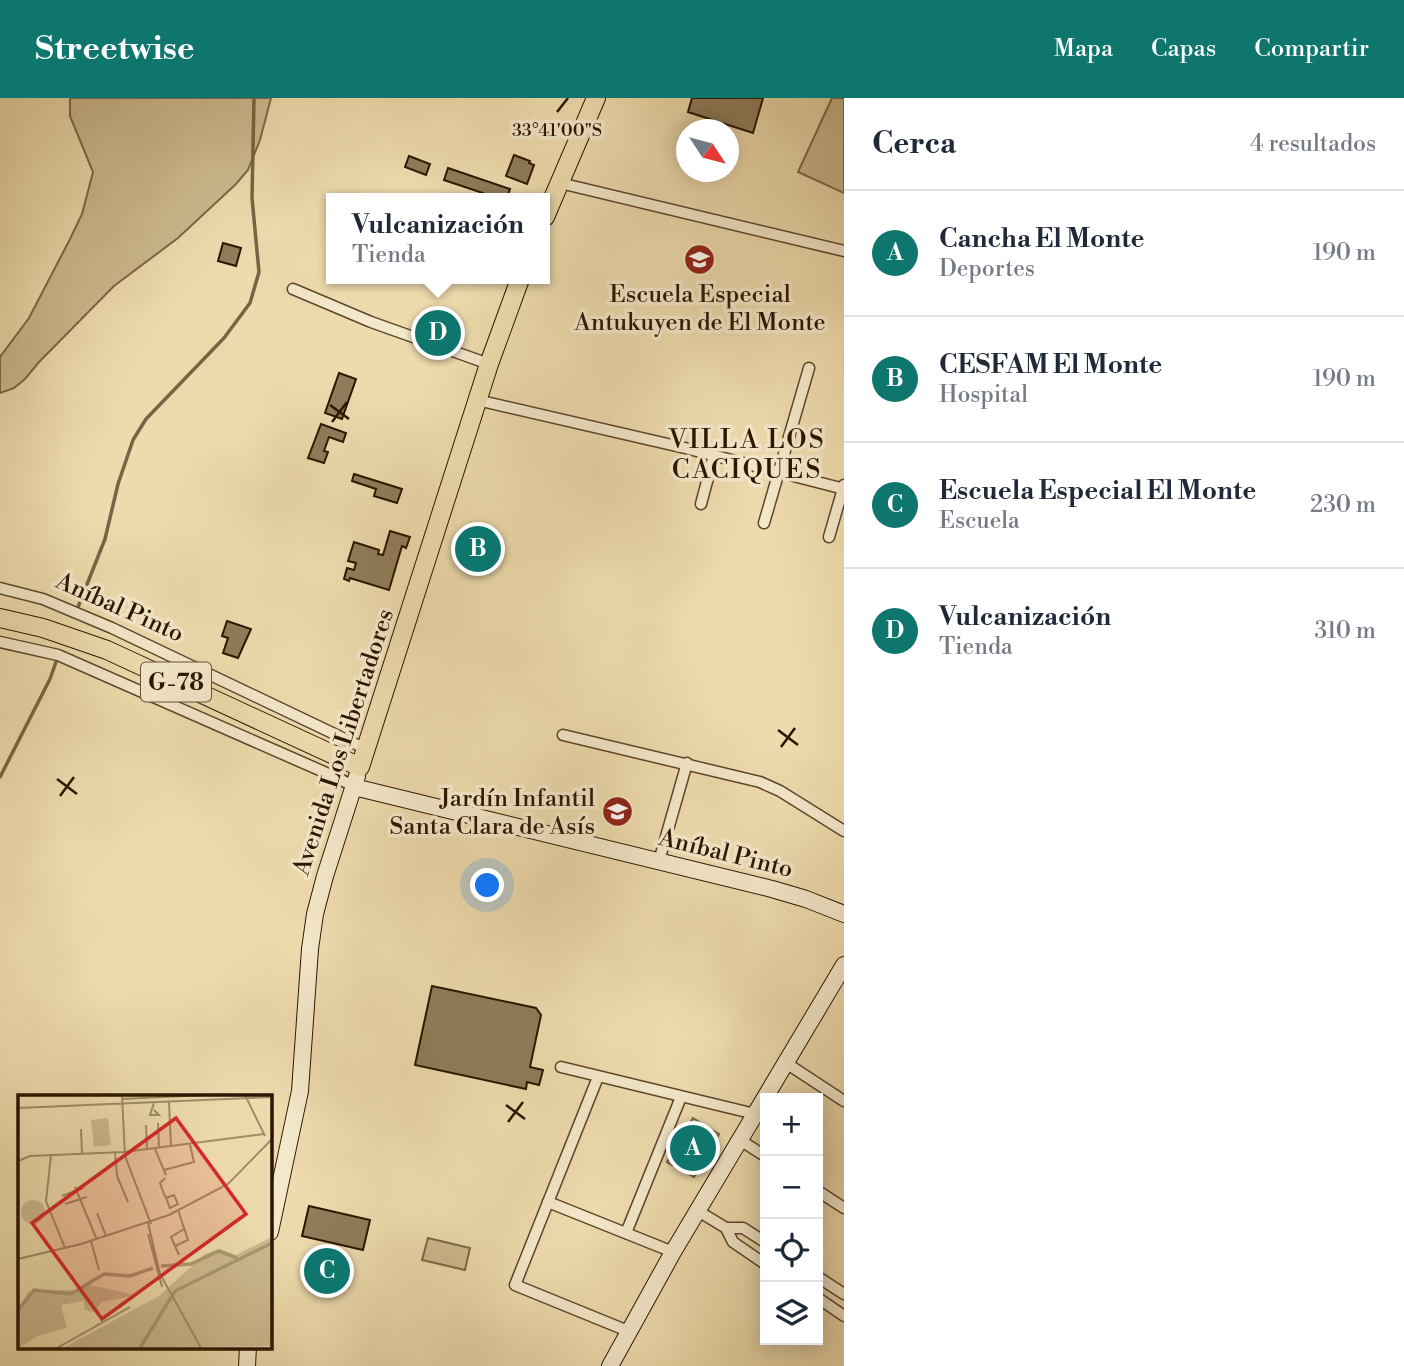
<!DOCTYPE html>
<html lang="es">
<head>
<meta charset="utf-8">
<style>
	body { margin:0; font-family:"Libre Bodoni",serif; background:#f6f6f7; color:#1f2937 }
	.controls { position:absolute; right:21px; bottom:21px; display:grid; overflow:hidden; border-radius:0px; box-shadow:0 4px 18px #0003 }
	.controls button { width:63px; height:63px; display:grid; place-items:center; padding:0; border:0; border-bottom:2px solid #e0e1e3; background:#fff; color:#1f2937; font:35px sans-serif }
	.compass { position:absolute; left:676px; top:21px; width:63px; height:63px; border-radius:50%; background:#fff; box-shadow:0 4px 18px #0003; rotate:126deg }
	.you { position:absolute; left:488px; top:788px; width:24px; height:24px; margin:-18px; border:5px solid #fff; border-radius:50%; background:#1a73e8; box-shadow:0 0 0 10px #1a73e833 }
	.badge { display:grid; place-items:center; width:46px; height:46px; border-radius:50%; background:#0f766e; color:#fff; font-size:23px; font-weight:700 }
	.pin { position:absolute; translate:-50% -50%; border:4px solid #fff; box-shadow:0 2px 7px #0006 }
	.popup { position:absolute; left:326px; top:95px; width:224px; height:91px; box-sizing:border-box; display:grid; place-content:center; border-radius:0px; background:#fff; filter:drop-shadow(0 2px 5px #0005); font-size:23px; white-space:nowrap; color:#747a83 }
	.popup b { font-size:26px; color:#1f2937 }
	.popup::after { content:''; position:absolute; left:50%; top:100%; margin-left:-14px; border:14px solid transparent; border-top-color:#fff }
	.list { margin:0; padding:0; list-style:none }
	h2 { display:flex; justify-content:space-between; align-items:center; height:91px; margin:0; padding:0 28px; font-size:30px }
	h2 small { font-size:23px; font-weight:400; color:#747a83 }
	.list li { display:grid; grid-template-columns:46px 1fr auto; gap:21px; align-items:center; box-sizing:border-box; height:126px; padding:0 28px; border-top:2px solid #e0e1e3 }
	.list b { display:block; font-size:26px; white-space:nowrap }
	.list p { margin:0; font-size:23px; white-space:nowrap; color:#747a83 }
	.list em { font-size:23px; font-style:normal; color:#747a83 }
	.icon { flex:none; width:38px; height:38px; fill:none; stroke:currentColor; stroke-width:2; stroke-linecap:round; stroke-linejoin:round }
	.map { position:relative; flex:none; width:844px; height:1268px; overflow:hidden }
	header { display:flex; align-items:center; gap:42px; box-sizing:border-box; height:98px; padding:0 35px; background:#0f766e; color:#fff }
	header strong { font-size:33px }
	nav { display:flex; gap:38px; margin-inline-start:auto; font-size:24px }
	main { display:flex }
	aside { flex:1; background:#fff }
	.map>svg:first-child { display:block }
</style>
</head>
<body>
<header>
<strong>Streetwise</strong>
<nav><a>Mapa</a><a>Capas</a><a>Compartir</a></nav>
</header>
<main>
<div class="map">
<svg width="844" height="1268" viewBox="0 0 844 1268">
	<rect width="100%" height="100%" fill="#eedbad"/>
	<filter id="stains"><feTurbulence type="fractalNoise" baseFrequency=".00286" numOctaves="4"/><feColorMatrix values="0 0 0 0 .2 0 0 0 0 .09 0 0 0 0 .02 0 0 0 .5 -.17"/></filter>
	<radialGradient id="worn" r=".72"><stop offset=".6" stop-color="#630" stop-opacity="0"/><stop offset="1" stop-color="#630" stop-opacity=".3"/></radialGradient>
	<g fill="#cdb990" stroke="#7c6748" stroke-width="2">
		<polygon points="70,0 271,0 260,42 248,72 236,86 178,140 114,188 39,264 25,281 14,290 0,295 0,259 29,220 70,141 82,116 93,74 70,18"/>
		<polygon points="832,0 844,0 844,95 798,74"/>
		<polygon points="693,1020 719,1036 694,1079 667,1064"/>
		<polygon points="428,1140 470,1150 465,1172 422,1162"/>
	</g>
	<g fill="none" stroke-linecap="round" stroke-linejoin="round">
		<g stroke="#786444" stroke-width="3.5">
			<polyline points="78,509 105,441 118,386 133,342 146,321 224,240 250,205 259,174 252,100 254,0"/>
			<polyline points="0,679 50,581 56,564"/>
		</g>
	</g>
	<g fill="#907c5a" stroke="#2b1500" stroke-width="2">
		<polygon points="692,0 763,0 753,35 688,14"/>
		<polygon points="514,57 530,63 529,65 534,67 527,86 506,78"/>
		<polygon points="409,58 430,66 426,77 405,69"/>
		<polygon points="448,70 510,91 507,100 481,100 483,95 444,82"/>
		<polygon points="223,145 241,150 236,168 218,163"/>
		<polygon points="339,275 356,281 342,321 325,315"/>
		<polygon points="321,326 346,335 343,344 329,339 324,353 328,354 324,365 308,360"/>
		<polygon points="354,376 402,391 397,405 374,398 376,391 352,383"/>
		<polygon points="390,433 410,439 406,450 402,448 389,492 350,480 349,483 344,481 347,470 354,472 356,465 348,463 354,444 379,452 378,456 383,457"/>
		<polygon points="227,523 251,531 238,560 223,555 228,540 222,538"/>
		<polygon points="432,888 536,910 541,917 530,969 543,972 539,987 527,984 526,991 415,967"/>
		<polygon points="309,1108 370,1122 363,1152 302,1138"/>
	</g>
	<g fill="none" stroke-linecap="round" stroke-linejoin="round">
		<defs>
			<g id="street">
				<polyline points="560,85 844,153"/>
				<polyline points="293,191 371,224 489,266"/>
				<polyline points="477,302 685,350 844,391"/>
				<polyline points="701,406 714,357"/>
				<polyline points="764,425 809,270"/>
				<polyline points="829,439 844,387"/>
				<polyline points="0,490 43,501 112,530 366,651"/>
				<polyline points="0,544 58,557 340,681 354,689"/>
				<polyline points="563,637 760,684 780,693 844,733"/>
				<polyline points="659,763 687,665"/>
				<polyline points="786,965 844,1003"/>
				<polyline points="561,969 755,1016"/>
				<polyline points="598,979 515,1187 628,1233"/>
				<polyline points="740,1042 765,1058"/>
				<polyline points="818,1093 844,1110"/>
				<polyline points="548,1104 673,1154"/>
				<polyline points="698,1113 726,1130 743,1130 765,1144"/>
				<polyline points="726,1130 733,1144 765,1166"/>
				<polyline points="626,1135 681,999"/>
				<polyline points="818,1179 844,1196"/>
				<polyline points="818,1200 844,1218"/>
			</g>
			<g id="secondary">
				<polyline points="354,689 772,791 806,801 844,816"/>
				<polyline points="270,1134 300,993 310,851 315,816 325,778 357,678"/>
				<polyline points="247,1268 248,1249"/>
				<polyline points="610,1268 673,1154 844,867"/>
			</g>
			<g id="primary">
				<polyline points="545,119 596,0"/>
				<polyline points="0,520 43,530 107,552 360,669 489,266 520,181"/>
			</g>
		</defs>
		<use href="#street" stroke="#5c462b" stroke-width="13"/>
		<use href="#secondary" stroke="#2b1500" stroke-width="18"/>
		<use href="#primary" stroke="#2b1500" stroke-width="20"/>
		<use href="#street" stroke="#f4e8ca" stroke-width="10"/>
		<use href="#secondary" stroke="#f4e8ca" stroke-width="16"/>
		<use href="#primary" stroke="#eedbad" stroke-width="18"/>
	</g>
	<path fill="none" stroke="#2b1500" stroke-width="2.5" d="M557,14L568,0M330,307L349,321M332,324L347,304M778,632L798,647M781,649L795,630M57,681L77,696M60,698L74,679M506,1007L525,1021M508,1024L523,1004"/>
	<defs>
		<symbol id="school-disc" viewBox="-11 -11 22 22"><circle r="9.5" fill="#8f2418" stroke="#f4e8ca"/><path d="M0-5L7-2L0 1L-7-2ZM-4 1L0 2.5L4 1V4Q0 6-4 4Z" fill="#fff"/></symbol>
	</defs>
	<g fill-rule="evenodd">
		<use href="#school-disc" x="682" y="144" width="35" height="35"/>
		<use href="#school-disc" x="600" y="696" width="35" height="35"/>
	</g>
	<g text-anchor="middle" stroke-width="7" stroke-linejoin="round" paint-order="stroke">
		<rect fill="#f4e8ca" stroke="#67543d" stroke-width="2" x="141" y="564.5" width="70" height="39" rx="5"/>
		<g font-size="23" font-weight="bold" fill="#2b1500">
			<text x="176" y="592">G-78</text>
		</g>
		<g font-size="24" fill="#2b1500" stroke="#f4e8ca">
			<text x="700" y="204">Escuela Especial<tspan x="700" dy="28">Antukuyen de El Monte</tspan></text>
			<text x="595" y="708" text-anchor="end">Jardín Infantil<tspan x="595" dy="28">Santa Clara de Asís</tspan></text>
		</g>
		<g font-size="24" fill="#2b1500" stroke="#f4e8ca">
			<text transform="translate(120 509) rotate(24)" y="8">Aníbal Pinto</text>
			<text transform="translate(343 644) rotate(-72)" y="8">Avenida Los Libertadores</text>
			<text transform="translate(726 755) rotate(14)" y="8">Aníbal Pinto</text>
		</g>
		<g font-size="26" letter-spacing="2" fill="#2b1500" stroke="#f4e8ca">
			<text x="747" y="350">VILLA LOS<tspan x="747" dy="30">CACIQUES</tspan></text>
		</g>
	</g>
	<g transform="translate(18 997)">
		<rect width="254" height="254" fill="#eedbad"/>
		<path d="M90,23L93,50L76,52L73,25ZM3 117a12 12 0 1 1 24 0a12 12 0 1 1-24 0ZM254,142V251L45,253L141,201L187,159L201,154L218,160ZM71,190L118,200L84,207L75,217L67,215L66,206L43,210L49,233L22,240L0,253V214L11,196L55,195Z" fill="#cdb990"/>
		<path fill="none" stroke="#ac9872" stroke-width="3.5" d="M143,171L173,169L201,156L219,163M0,215L16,195L53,199L86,179L112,181L135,173M122,253L157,196L254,148"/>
		<path fill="none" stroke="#a08c68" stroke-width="2" d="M104,0L107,61L133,129M227,0L247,41M104,4L189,0M151,7L153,52M136,8L132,20H141L136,15M0,13L254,2M140,28L141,53M128,30L129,54M63,34L64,59M137,54L148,80M97,57L99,81L110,107M33,60L28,106L47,153M0,66L12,61L106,57L246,39M146,75L176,67L172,50M147,83L142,88L146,99L148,103L152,113L160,109L156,100L148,103M57,92L79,145M44,101L65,93M47,109L69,102M79,118L88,141M130,128L142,179L183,253M130,139L144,192M73,146L81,175M157,151L170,145L160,115M161,160L153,142L166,134M0,164L63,149L151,120L210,89L254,44M39,253L112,212"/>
		<path fill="#d62828" fill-opacity="0.15" stroke="#d62828" stroke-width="3.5" d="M158,23L228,119L84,224L14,128Z"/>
		<rect width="254" height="254" fill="none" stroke="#2b1500" stroke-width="3.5"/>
	</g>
	<g font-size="18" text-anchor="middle" fill="#2b1500" stroke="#f4e8ca" stroke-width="7" stroke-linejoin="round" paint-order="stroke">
		<text x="557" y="38">33°41'00"S</text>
	</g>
	<rect width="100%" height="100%" filter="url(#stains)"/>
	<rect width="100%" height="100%" fill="url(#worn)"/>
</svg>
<div class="controls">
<button>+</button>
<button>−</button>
<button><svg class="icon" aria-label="locate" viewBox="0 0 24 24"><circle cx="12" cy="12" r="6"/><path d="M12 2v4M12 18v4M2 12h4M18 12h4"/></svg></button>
<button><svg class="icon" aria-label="layers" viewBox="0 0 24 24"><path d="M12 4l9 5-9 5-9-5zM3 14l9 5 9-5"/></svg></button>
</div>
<svg class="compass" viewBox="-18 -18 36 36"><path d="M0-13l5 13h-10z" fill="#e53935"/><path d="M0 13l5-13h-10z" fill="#747a83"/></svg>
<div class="you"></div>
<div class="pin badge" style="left:693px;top:1050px">A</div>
<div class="pin badge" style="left:478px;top:451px">B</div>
<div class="pin badge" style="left:327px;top:1173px">C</div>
<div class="pin badge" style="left:438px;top:235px">D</div>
<div class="popup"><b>Vulcanización</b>Tienda</div>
</div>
<aside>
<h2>Cerca<small>4 resultados</small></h2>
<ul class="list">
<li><span class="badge">A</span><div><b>Cancha El Monte</b><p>Deportes</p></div><em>190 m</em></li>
<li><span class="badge">B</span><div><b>CESFAM El Monte</b><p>Hospital</p></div><em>190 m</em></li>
<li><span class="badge">C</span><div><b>Escuela Especial El Monte</b><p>Escuela</p></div><em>230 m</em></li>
<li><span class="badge">D</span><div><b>Vulcanización</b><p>Tienda</p></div><em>310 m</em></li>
</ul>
</aside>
</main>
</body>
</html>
